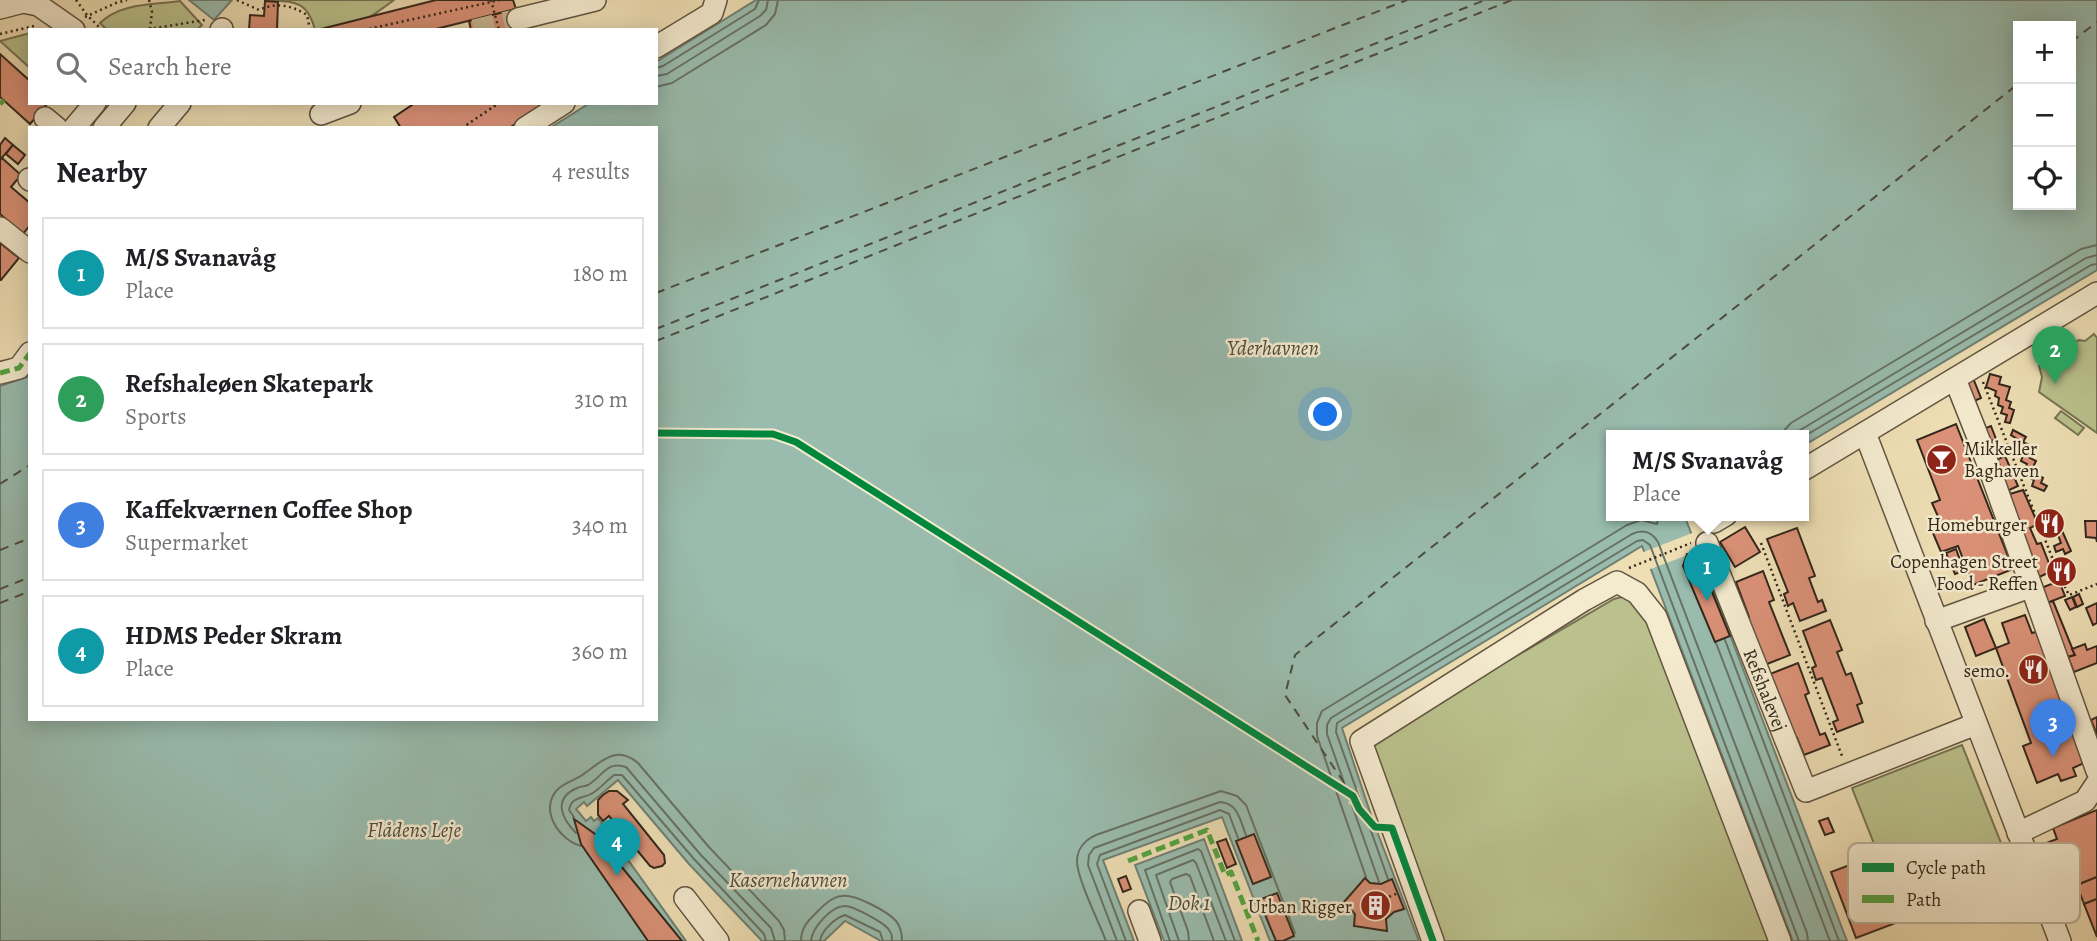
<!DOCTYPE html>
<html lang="en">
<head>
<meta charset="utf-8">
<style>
	body { margin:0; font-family:Alegreya,serif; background:#f2f2f2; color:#202124 }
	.controls { position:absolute; right:21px; top:21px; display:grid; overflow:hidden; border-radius:0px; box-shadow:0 4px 18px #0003 }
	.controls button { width:63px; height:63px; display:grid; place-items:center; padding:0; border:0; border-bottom:2px solid #e0e0e0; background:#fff; color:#202124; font:35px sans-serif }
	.you { position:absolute; left:1326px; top:415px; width:24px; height:24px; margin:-18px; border:5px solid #fff; border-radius:50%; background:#1a73e8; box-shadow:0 0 0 10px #1a73e833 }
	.badge { display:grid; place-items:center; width:46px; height:46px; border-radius:50%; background:#7c3aed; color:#fff; font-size:23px; font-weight:700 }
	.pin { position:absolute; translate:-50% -58px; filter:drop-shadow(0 2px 4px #0008) }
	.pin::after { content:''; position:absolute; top:37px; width:24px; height:21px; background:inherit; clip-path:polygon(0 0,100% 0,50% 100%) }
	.popup { position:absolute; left:1606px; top:430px; width:203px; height:91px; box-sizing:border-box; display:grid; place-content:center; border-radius:0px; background:#fff; filter:drop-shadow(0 2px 5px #0005); font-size:23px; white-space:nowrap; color:#757577 }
	.popup b { font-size:26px; color:#202124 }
	.popup::after { content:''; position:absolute; left:50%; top:100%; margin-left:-14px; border:14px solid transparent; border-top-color:#fff }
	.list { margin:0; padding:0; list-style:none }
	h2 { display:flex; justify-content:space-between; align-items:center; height:91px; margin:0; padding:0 28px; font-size:30px }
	h2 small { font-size:23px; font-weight:400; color:#757577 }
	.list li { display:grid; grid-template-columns:46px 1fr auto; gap:21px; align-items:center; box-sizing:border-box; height:112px; margin:0 14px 14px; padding:0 14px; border:2px solid #e0e0e0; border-radius:0px }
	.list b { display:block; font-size:26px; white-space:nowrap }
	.list p { margin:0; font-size:23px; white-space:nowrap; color:#757577 }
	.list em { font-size:23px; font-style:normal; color:#757577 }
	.icon { flex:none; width:38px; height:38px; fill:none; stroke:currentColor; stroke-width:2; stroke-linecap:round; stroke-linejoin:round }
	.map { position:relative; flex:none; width:2097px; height:941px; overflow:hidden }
	.search { position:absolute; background:#fff; box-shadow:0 4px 18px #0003; left:28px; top:28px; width:630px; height:77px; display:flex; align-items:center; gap:18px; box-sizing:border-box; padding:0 24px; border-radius:0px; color:#757577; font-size:26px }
	.panel { position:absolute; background:#fff; box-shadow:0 4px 18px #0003; left:28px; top:126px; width:630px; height:595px; border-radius:0px }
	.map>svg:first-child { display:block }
</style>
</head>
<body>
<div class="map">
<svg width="2097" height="941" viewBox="0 0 2097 941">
	<rect width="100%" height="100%" fill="#eedeb4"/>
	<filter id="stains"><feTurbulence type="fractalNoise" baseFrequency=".00286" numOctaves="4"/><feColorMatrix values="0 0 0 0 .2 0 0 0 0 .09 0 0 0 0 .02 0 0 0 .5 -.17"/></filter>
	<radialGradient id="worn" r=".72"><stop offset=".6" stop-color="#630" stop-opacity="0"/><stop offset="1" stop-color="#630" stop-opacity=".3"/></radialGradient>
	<g fill="#bac18c" stroke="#767454" stroke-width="2">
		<path d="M265,0H394C363,23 354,30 315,30C307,0 295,2 265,0Z"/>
		<path d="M180,1L202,25L197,30H107L100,23C120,3 152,5 180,1Z"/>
		<polygon points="30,33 30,68 0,41"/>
		<polygon points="2094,334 2097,338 2097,433 2039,392 2042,377 2039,366 2079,340 2085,341"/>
		<polygon points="2061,411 2084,428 2078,435 2055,418"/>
		<polygon points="1625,596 1649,616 1771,941 1442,941 1372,745 1381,735 1614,599"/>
		<polygon points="1962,745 2003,848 1994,851 2006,881 1903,917 1852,788"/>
	</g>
	<g fill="#99bcae" stroke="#708073" stroke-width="2" fill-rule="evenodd">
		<polygon points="189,0 232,0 214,20"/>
		<path d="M756,0H2097V270L1803,446V435H1611V515H1687L1685,517L1847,941H1793L1642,546L1342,728L1373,821L1419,941H1270L1222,817L1103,860L1134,941H881L845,921L824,941H762L689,864L618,780L587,806L584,802L576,809L586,821L591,817L594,821L598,818L686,941H0V386L30,376V719H656V128H550L590,103H656V62ZM2018,26H2071V205H2018Z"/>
		<polygon points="1204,839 1242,941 1164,941 1135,865"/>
	</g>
	<g fill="#eedeb4">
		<polygon points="1695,532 1701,550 1648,570 1641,553"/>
		<polygon points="1358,787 1365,811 1373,821 1378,834 1348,803"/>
	</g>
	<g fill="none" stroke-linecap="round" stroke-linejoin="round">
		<g stroke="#667264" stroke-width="2">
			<polyline points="656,68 663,66 755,9 759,0"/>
			<polyline points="656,76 667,74 760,16 766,10 768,0"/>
			<polyline points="656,87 672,83 766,25 775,14 778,0"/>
			<polyline points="1780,435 1791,423 2081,249 2097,245"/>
			<polyline points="1792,435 2086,258 2097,255"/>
			<polyline points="1803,437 2091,265 2097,264"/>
			<polyline points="1725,640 1839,941"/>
			<polyline points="1716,643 1830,941"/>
			<path d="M574,817L569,810C572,796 582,799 591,794C599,790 606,781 614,775H622L694,859L764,934L766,941"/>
			<path d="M576,833C562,819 552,799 577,788C578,787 586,786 588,785C602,777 607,760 626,767L700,854L771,928L775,941"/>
			<path d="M581,846C559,840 539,810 557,790C566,781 577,780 585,773C603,760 617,745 638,763L708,846L779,921L784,930L785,941"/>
			<polyline points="1366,877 1317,736 1317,723 1322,711 1627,525 1641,520 1657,524 1659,515"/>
			<polyline points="1388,879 1336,732 1337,723 1637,541 1643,540 1650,545 1799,941"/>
			<path d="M1379,882L1327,734V725L1331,718L1632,534C1643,529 1652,532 1658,542L1807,933L1808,941"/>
			<path d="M801,941C801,928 807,922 816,913C823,906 831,897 842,896C855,894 887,911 896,921C901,927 902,933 902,941"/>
			<path d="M811,941C812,928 831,906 845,906C853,906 885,923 889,930C892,934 892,936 892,941"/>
			<path d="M820,941C821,931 835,918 845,915L880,932L883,941"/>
			<path d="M1106,941C1099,922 1077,879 1077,861C1077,849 1085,840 1096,835L1221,791L1237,796L1246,805L1295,933"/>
			<path d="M1117,941L1088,865L1089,855L1094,848L1220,802C1238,803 1240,820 1246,835"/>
			<polyline points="1126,941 1097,864 1100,855 1220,810 1229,814 1238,838"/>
			<polyline points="1170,941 1145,870 1198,849 1201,851 1235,941"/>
			<polyline points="1179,941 1156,875 1193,860 1196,863 1226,941"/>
			<polyline points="1189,941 1188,931 1170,882 1172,879 1186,874 1190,876 1214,941"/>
		</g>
		<g stroke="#4c4c40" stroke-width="2" stroke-dasharray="9 7" stroke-linecap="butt">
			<polyline points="2071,42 2097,22"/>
			<polyline points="656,293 1407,0"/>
			<polyline points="656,329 1485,0"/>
			<polyline points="656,341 1512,0"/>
			<polyline points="656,433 773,434 796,442 1352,795"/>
			<polyline points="0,484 30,465"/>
			<polyline points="0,550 30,538"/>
			<polyline points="0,589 30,577"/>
			<polyline points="0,603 30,591"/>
			<polyline points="1353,796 1285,695 1295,655 2018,84"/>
		</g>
	</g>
	<g fill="#da9177" stroke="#33271b" stroke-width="2">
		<polygon points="436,0 513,0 516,9 432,30 317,30"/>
		<polygon points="265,1 278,2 277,30 249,30 250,15 264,16"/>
		<polygon points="516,9 521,30 471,30 469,21"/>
		<polygon points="0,54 30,81 30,103 48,103 30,124 0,97"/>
		<polygon points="415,103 539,103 541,108 509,128 401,128 394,117"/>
		<polygon points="5,138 13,145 0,160 0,145"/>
		<polygon points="13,145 25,155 18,164 6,154"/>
		<polygon points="2,158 21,175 11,187 30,203 30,225 23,234 0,214 0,160"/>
		<polygon points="0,243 19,258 1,280 0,280"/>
		<polygon points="1990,374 2001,377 1999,384 2010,387 2006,400 2011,402 2009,408 2014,410 2010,423 2005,422 2007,415 2001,413 2003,407 1998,405 1999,398 1995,396 1996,391 1986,387"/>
		<polygon points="1973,378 1981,398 1968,404 1960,383"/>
		<polygon points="1956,424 2013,569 1973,585 1958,546 1941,552 1930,526 1940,521 1932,503 1940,500 1917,440"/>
		<polygon points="1991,426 1996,439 1983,445 1978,431"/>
		<polygon points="2013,430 2026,437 2023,442 2029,445 2026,450 2032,453 2030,458 2036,461 2033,467 2039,470 2037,474 2043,478 2041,483 2047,486 2044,491 2032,486 2034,480 2028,477 2030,472 2025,469 2027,464 2021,461 2023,455 2017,453 2020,447 2015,445 2017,439 2011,435"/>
		<polygon points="2005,456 2018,486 2009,490 2010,494 2023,490 2038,524 2030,528 2037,544 2041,543 2052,571 2035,579 1996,460"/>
		<polygon points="2056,517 2071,551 2065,554 2063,549 2056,552 2054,546 2061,543 2056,530 2047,533 2045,526 2049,519"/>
		<polygon points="2085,521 2097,521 2097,542 2096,538 2086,537"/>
		<polygon points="1745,527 1760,552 1735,567 1720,542"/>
		<polygon points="1797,528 1815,576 1809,578 1818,602 1822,600 1826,611 1800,621 1793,603 1788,606 1784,594 1788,592 1767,539"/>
		<polygon points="1956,549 1964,571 1955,574 1946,553"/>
		<polygon points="1687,554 1691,554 1699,560 1730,636 1715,642 1683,566"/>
		<polygon points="1763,571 1774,600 1769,602 1790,655 1762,666 1744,619 1749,617 1736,582"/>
		<polygon points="2059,581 2065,596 2047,603 2041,588"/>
		<polygon points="2079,594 2083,604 2077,607 2073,597"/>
		<polygon points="2072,597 2076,607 2070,610 2065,600"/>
		<polygon points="2053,601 2075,655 2068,657 2047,603"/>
		<polygon points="2097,603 2097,623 2093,625 2086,608"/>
		<polygon points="2025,615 2032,633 2036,632 2086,762 2073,768 2076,776 2061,781 2058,774 2037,783 2023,746 2031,743 1996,648 2009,643 2002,623"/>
		<polygon points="1984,619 1996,648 1976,656 1965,627"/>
		<polygon points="1830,620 1842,650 1837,652 1846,675 1851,673 1862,703 1857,705 1863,722 1837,732 1833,722 1838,720 1822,678 1816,680 1812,668 1816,666 1803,631"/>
		<polygon points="2085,644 2087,650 2097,646 2097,663 2074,672 2068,657 2075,655 2072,649"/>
		<polygon points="1798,663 1809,693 1805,695 1820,735 1825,733 1830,745 1804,755 1797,738 1791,741 1770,674"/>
		<polygon points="2097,717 2097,735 2091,720"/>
		<polygon points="609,791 617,791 628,800 623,804 664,855 665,863 662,866 654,868 650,866 609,816 603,821 598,815 598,800 603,795"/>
		<polygon points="2097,810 2097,877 2077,885 2068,866 2051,872 2041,845 2057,839 2053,828"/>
		<polygon points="1828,818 1834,832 1825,835 1819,821"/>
		<polygon points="574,819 595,834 682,941 648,941 581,844"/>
		<polygon points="1254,834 1271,877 1253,884 1236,841"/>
		<polygon points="1226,839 1236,864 1227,868 1217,842"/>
		<polygon points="1876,855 1901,921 1856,938 1831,872"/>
		<polygon points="1988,868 1993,881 1978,885 1974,874"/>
		<polygon points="1955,875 1961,879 1966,878 1970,888 1942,897 1938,887 1945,885 1950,876"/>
		<polygon points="1126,876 1131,889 1123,892 1118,879"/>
		<polygon points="2097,877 2097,899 2084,904 2077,885"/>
		<polygon points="1365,878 1370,883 1381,884 1392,879 1404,909 1394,912 1386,919 1387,931 1354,926 1355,914 1344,902"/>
		<polygon points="1277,893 1294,936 1283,941 1276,941 1259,900"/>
		<polygon points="2097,899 2097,937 2084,904"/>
	</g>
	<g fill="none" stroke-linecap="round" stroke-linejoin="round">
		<polyline stroke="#c9b995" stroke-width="21" stroke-dasharray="21 10" stroke-linecap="butt" points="474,30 518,19"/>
		<defs>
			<g id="minor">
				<polyline points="0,8 23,2 38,5 74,30"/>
				<polyline points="518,19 595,0"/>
				<polyline points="221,30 222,29"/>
				<polyline points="656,47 712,13 716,0"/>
				<polyline points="321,114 350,103"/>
				<polyline points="45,118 57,128"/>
				<polyline points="74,128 95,103"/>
				<polyline points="104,128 125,103"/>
				<polyline points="159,128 180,103"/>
				<polyline points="525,128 564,103"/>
				<polyline points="29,179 30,180"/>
				<polyline points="0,228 30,252"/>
				<polyline points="0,373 19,368 30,353"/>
				<polyline points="1955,379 1981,445 2097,771"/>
				<polyline points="1865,433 2060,941"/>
				<polyline points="1803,470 2097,293"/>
				<polyline points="1714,522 1726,515"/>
				<path id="s1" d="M1707,543L1806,791L1976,724"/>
				<polyline points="1936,621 2030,587"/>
				<polyline points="2018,833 2085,801 2097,783"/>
				<polyline points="685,898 718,941"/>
				<polyline points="1139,911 1150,941"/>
				<polyline points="1433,941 1361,741 1584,600 1617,582 1637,593 1656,617 1780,941"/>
			</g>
		</defs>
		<use href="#minor" stroke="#625541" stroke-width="24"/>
		<g stroke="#33271b" stroke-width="2.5" stroke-dasharray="2 3.5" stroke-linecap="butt">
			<polyline points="76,0 87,15 102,30"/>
			<polyline points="149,0 152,12 150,28"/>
			<path d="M237,0L259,10C276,2 291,5 307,15L310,30"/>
			<polyline points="491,0 499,30"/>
			<polyline points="85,17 116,3 127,0"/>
			<polyline points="143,30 205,20"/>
			<polyline points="364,30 500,0"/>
			<polyline points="0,34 34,26"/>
			<polyline points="462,128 499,103"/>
			<polyline points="1983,382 2059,575 2069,595 2097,584"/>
			<polyline points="1761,543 1842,756"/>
			<polyline points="1629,568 1691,543"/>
			<polyline points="1353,796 1368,819"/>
			<polyline points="1379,901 1398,893"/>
		</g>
		<use href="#minor" stroke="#f4eace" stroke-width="21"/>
		<g stroke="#52a340" stroke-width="5" stroke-dasharray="10 5" stroke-linecap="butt">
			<polyline points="0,104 4,100"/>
			<polyline points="0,373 19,368 30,353"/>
			<polyline points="1128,861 1207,830 1225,875 1231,872 1258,941"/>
		</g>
		<defs>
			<polyline id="cycleway" points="656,433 773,434 796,442 1353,796 1359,809 1375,827 1392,828 1433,941"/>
		</defs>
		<use href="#cycleway" stroke="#f4eace" stroke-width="11"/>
		<use href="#cycleway" stroke="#00873e" stroke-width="7"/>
	</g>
	<defs>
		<symbol id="bar-disc" viewBox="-11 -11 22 22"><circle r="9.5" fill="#8f2418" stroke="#f4eace"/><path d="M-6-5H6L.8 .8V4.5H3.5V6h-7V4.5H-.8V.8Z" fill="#fff"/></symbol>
		<symbol id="restaurant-disc" viewBox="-11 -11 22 22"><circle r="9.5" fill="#8f2418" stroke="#f4eace"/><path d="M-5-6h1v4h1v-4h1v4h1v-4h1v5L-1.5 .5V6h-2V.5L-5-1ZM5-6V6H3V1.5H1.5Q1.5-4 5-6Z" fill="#fff"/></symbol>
		<symbol id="building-disc" viewBox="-11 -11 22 22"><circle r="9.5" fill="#8f2418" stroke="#f4eace"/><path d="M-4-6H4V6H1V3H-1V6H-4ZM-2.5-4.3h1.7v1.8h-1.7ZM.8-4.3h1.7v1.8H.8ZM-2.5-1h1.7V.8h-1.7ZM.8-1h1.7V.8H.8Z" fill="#fff"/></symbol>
	</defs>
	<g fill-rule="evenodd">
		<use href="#bar-disc" x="1924" y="442" width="35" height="35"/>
		<use href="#restaurant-disc" x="2032" y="506" width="35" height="35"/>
		<use href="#restaurant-disc" x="2044" y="554" width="35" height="35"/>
		<use href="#restaurant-disc" x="2016" y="652" width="35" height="35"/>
		<use href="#building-disc" x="1358" y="888" width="35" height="35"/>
	</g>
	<g text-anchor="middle" stroke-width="5" stroke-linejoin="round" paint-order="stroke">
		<g font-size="19" fill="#33271b" stroke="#f4eace" text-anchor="end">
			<text x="1964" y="455" text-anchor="start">Mikkeller<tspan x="1964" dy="22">Baghaven</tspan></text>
			<text x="2027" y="531">Homeburger</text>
			<text x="2038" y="568">Copenhagen Street<tspan x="2038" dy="22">Food - Reffen</tspan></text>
			<text x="2010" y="677">semo.</text>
			<text x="1352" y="913">Urban Rigger</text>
		</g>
		<g font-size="19" fill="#33271b" stroke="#f4eace">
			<text dy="7" stroke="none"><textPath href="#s1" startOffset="158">Refshalevej</textPath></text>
		</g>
		<g font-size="21" font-style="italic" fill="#4c4c40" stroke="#f4eace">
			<text x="1273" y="355">Yderhavnen</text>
			<text x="414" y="837">Flådens Leje</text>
			<text x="788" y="887">Kasernehavnen</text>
			<text x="1189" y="910">Dok 1</text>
		</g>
	</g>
	<rect x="1848" y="843" width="232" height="80" rx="10" fill="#f4eace" stroke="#bab098" stroke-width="2"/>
	<rect x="1862" y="863" width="32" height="9" fill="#00873e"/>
	<rect x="1862" y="895" width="32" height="8" fill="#52a340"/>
	<g font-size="19" fill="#33271b">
		<text x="1906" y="874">Cycle path</text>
		<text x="1906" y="906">Path</text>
	</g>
	<rect width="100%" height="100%" filter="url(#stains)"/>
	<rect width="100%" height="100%" fill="url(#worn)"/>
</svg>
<div class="controls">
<button>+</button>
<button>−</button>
<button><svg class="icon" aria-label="locate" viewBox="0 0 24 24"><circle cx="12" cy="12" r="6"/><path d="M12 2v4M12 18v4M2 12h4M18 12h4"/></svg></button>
</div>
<div class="you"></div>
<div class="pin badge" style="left:1707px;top:601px;background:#0f9aa8">1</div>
<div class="popup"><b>M/S Svanavåg</b>Place</div>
<div class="pin badge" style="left:2055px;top:384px;background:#2e9e5b">2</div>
<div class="pin badge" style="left:2053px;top:757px;background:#3f7fe0">3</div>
<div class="pin badge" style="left:617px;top:876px;background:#0f9aa8">4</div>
<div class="search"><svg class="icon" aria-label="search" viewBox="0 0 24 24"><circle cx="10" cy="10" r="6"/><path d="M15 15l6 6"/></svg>Search here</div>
<section class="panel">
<h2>Nearby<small>4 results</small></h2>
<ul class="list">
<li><span class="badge" style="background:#0f9aa8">1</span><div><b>M/S Svanavåg</b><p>Place</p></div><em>180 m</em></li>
<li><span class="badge" style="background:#2e9e5b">2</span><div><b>Refshaleøen Skatepark</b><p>Sports</p></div><em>310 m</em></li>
<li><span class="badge" style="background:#3f7fe0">3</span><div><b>Kaffekværnen Coffee Shop</b><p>Supermarket</p></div><em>340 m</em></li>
<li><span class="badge" style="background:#0f9aa8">4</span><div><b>HDMS Peder Skram</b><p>Place</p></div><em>360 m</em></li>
</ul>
</section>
</div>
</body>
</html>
